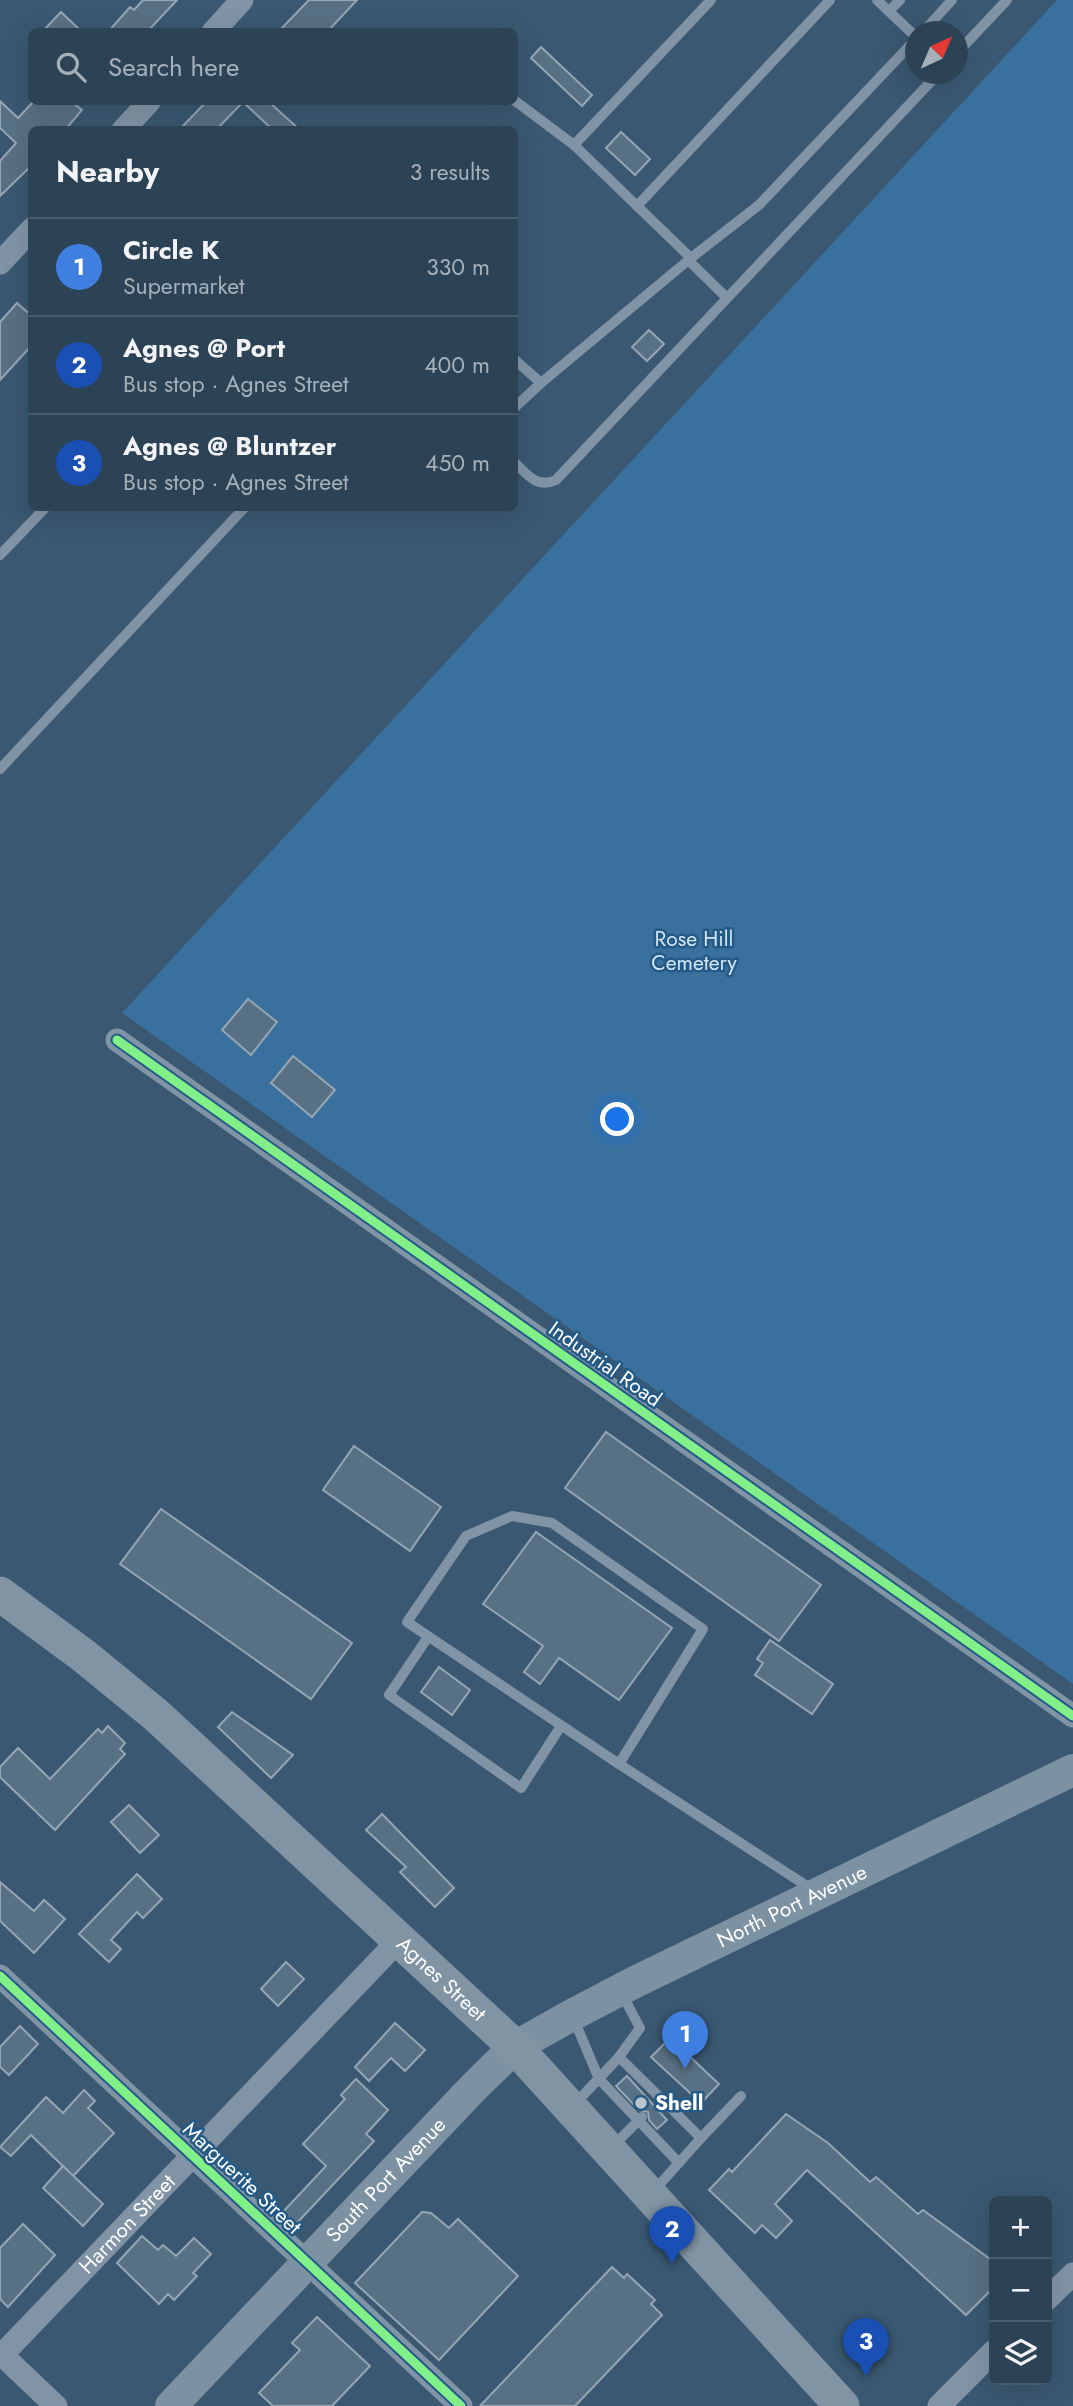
<!DOCTYPE html>
<html lang="en">
<head>
<meta charset="utf-8">
<style>
	body { margin:0; font-family:Jost,sans-serif; background:#384d5f; color:#f1f3f6 }
	.controls { position:absolute; right:21px; bottom:21px; display:grid; overflow:hidden; border-radius:10px; box-shadow:0 7px 28px #0002 }
	.controls button { width:63px; height:63px; display:grid; place-items:center; padding:0; border:0; border-bottom:2px solid #485b6c; background:#2c4255; color:#f1f3f6; font:35px sans-serif }
	.compass { position:absolute; left:905px; top:21px; width:63px; height:63px; border-radius:50%; background:#2c4255; box-shadow:0 7px 28px #0002; rotate:44deg }
	.you { position:absolute; left:618px; top:1120px; width:24px; height:24px; margin:-18px; border:5px solid #fff; border-radius:50%; background:#1a73e8; box-shadow:0 0 0 10px #1a73e833 }
	.badge { display:grid; place-items:center; width:46px; height:46px; border-radius:50%; background:#bac5cd; color:#fff; font-size:23px; font-weight:700 }
	.pin { position:absolute; translate:-50% -58px; filter:drop-shadow(0 2px 4px #0008) }
	.pin::after { content:''; position:absolute; top:37px; width:24px; height:21px; background:inherit; clip-path:polygon(0 0,100% 0,50% 100%) }
	.list { margin:0; padding:0; list-style:none }
	h2 { display:flex; justify-content:space-between; align-items:center; height:91px; margin:0; padding:0 28px; font-size:30px }
	h2 small { font-size:23px; font-weight:400; color:#a6b0b9 }
	.list li { display:grid; grid-template-columns:46px 1fr auto; gap:21px; align-items:center; box-sizing:border-box; height:98px; padding:0 28px; border-top:2px solid #485b6c }
	.list b { display:block; font-size:26px; white-space:nowrap }
	.list p { margin:0; font-size:23px; white-space:nowrap; color:#a6b0b9 }
	.list em { font-size:23px; font-style:normal; color:#a6b0b9 }
	.icon { flex:none; width:38px; height:38px; fill:none; stroke:currentColor; stroke-width:2; stroke-linecap:round; stroke-linejoin:round }
	.map { position:relative; flex:none; width:1073px; height:2406px; overflow:hidden }
	.search { position:absolute; background:#2c4255; box-shadow:0 7px 28px #0002; left:28px; top:28px; width:490px; height:77px; display:flex; align-items:center; gap:18px; box-sizing:border-box; padding:0 24px; border-radius:10px; color:#a6b0b9; font-size:26px }
	.panel { position:absolute; background:#2c4255; box-shadow:0 7px 28px #0002; left:28px; top:126px; width:490px; height:385px; border-radius:10px }
	.map>svg:first-child { display:block }
</style>
</head>
<body>
<div class="map">
<svg width="1073" height="2406" viewBox="0 0 1073 2406">
	<rect width="100%" height="100%" fill="#3a5871"/>
	<polygon fill="#39709d" points="1057,0 1073,0 1073,1684 122,1013"/>
	<g fill="#587083" stroke="#95a6b5" stroke-width="2">
		<polygon points="143,0 177,0 147,32 108,32 130,7 134,10"/>
		<polygon points="309,0 357,0 327,32 278,32"/>
		<polygon points="61,12 82,32 42,32"/>
		<polygon points="541,47 592,95 582,106 531,58"/>
		<polygon points="0,101 18,118 33,102 72,102 82,110 65,130 32,130 32,165 0,196 0,161 16,143 0,128"/>
		<polygon points="206,102 269,102 300,130 273,130 243,102 216,130 179,130"/>
		<polygon points="621,132 650,159 635,175 606,148"/>
		<polygon points="17,303 32,316 32,345 0,380 0,322"/>
		<polygon points="649,330 664,344 647,361 632,347"/>
		<polygon points="248,999 277,1022 251,1055 222,1030"/>
		<polygon points="293,1056 335,1090 312,1117 271,1083"/>
		<polygon points="606,1432 821,1585 779,1641 565,1488"/>
		<polygon points="354,1446 441,1507 410,1551 323,1490"/>
		<polygon points="161,1509 352,1643 311,1699 120,1564"/>
		<polygon points="536,1532 672,1628 619,1700 559,1658 540,1684 524,1672 543,1646 483,1604"/>
		<polygon points="770,1640 833,1684 812,1714 755,1675 763,1663 757,1659"/>
		<polygon points="439,1667 470,1690 452,1715 421,1692"/>
		<polygon points="232,1712 293,1755 271,1778 218,1727"/>
		<polygon points="108,1726 125,1743 120,1749 125,1754 55,1830 0,1777 0,1767 18,1748 50,1779 98,1729 102,1733"/>
		<polygon points="129,1805 159,1835 140,1853 111,1822"/>
		<polygon points="382,1814 454,1888 435,1907 400,1872 406,1867 366,1830"/>
		<polygon points="137,1874 162,1899 143,1918 137,1912 111,1940 121,1949 109,1962 79,1934"/>
		<polygon points="0,1882 34,1911 44,1900 65,1919 34,1953 0,1921"/>
		<polygon points="286,1962 304,1979 278,2006 261,1989"/>
		<polygon points="395,2023 425,2050 405,2071 391,2058 369,2081 355,2067"/>
		<polygon points="20,2026 38,2044 9,2075 0,2067 0,2047"/>
		<polygon points="670,2038 719,2084 701,2103 651,2057"/>
		<polygon points="627,2076 667,2120 657,2129 649,2120 648,2112 639,2110 616,2086"/>
		<polygon points="356,2079 388,2110 366,2134 374,2141 295,2225 282,2213 326,2166 303,2144 345,2099 341,2095"/>
		<polygon points="84,2090 95,2101 88,2108 114,2133 73,2176 31,2135 11,2156 0,2147 46,2097 63,2113"/>
		<polygon points="786,2114 828,2143 870,2182 876,2177 918,2214 923,2210 994,2262 994,2287 966,2315 807,2170 775,2204 792,2221 776,2238 762,2225 755,2233 709,2190 729,2169 732,2172"/>
		<polygon points="63,2166 103,2204 83,2226 43,2188"/>
		<polygon points="422,2212 431,2213 449,2228 458,2219 518,2276 439,2360 355,2283"/>
		<polygon points="23,2224 55,2255 8,2307 0,2299 0,2248"/>
		<polygon points="142,2236 158,2250 163,2245 176,2256 194,2238 211,2254 193,2273 197,2276 174,2300 168,2294 159,2304 117,2263"/>
		<polygon points="612,2267 624,2278 627,2274 655,2300 651,2304 662,2315 575,2406 480,2406"/>
		<polygon points="317,2317 370,2366 332,2406 273,2406 259,2393 300,2350 292,2343"/>
	</g>
	<g fill="none" stroke-linecap="round" stroke-linejoin="round">
		<g stroke="#8194a6" stroke-width="10">
			<polyline points="877,0 916,37"/>
			<polyline points="889,11 900,0"/>
			<polyline points="923,32 952,0"/>
			<polyline points="958,52 1007,0"/>
			<polyline points="514,100 574,145 691,258"/>
			<polyline points="574,145 711,0"/>
			<polyline points="637,206 830,0"/>
			<polyline points="688,260 727,298"/>
			<polyline points="514,359 541,383"/>
			<polyline points="514,408 541,383 691,258 759,205 916,39"/>
			<path d="M514,462C528,475 537,489 556,480L938,74"/>
			<polyline points="0,555 45,508"/>
			<polyline points="0,769 244,508"/>
			<polyline points="428,1637 389,1695 521,1788 561,1726"/>
			<polyline points="619,1764 407,1622 466,1536 512,1516 552,1523 703,1629 619,1764 813,1890"/>
			<polyline points="573,2017 599,2079 679,2163"/>
			<polyline points="619,2057 640,2028 621,1992"/>
			<polyline points="573,2106 619,2057 701,2138 652,2193"/>
			<polyline points="701,2138 741,2096"/>
			<polyline points="612,2147 642,2117"/>
		</g>
		<g stroke="#8194a6" stroke-width="23">
			<polyline points="213,32 242,0"/>
			<polyline points="123,130 149,102"/>
			<polyline points="0,263 32,229"/>
			<polyline points="117,1040 1073,1716"/>
			<polyline points="0,1976 461,2406"/>
			<polyline points="1047,2299 1073,2274"/>
			<polyline points="0,2353 56,2406"/>
			<path id="s1" d="M0,2357L400,1939"/>
			<polyline points="939,2406 994,2351"/>
		</g>
		<path stroke="#7c91a2" stroke-width="32" id="s2" d="M171,2406L474,2087L515,2047L572,2015L637,1981L1073,1770"/>
		<path stroke="#8094a4" stroke-width="35" id="s3" d="M0,1594L84,1656L156,1715L515,2047L842,2406"/>
		<defs>
			<g id="cycleway">
				<polyline points="117,1040 1073,1716"/>
				<polyline points="0,1976 461,2406"/>
			</g>
		</defs>
		<use href="#cycleway" stroke="#245a87" stroke-width="13"/>
		<use href="#cycleway" stroke="#82f089" stroke-width="9"/>
	</g>
	<circle fill="#bac5cd" stroke="#245a87" stroke-width="2.5" cx="641" cy="2103" r="7"/>
	<g text-anchor="middle" stroke-width="5" stroke-linejoin="round" paint-order="stroke">
		<g font-size="21" fill="#d4e7f7" stroke="#245a87">
			<text x="694" y="946">Rose Hill<tspan x="694" dy="24">Cemetery</tspan></text>
		</g>
		<g font-size="21" fill="#fff" stroke="#245a87">
			<text transform="translate(605 1364) rotate(35)" y="7">Industrial Road</text>
			<text dy="7" stroke="none"><textPath href="#s2" startOffset="808">North Port Avenue</textPath></text>
			<text dy="7" stroke="none"><textPath href="#s3" startOffset="586">Agnes Street</textPath></text>
			<text transform="translate(242 2178) rotate(43)" y="7">Marguerite Street</text>
			<text dy="7" stroke="none"><textPath href="#s2" startOffset="312">South Port Avenue</textPath></text>
			<text dy="7" stroke="none"><textPath href="#s1" startOffset="184">Harmon Street</textPath></text>
		</g>
		<g font-size="21" font-weight="bold" fill="#fff" stroke="#245a87" text-anchor="start">
			<text x="655" y="2110">Shell</text>
		</g>
	</g>
</svg>
<div class="controls">
<button>+</button>
<button>−</button>
<button><svg class="icon" aria-label="layers" viewBox="0 0 24 24"><path d="M12 4l9 5-9 5-9-5zM3 14l9 5 9-5"/></svg></button>
</div>
<svg class="compass" viewBox="-18 -18 36 36"><path d="M0-13l5 13h-10z" fill="#e53935"/><path d="M0 13l5-13h-10z" fill="#a6b0b9"/></svg>
<div class="you"></div>
<div class="pin badge" style="left:685px;top:2069px;background:#3f7fe0">1</div>
<div class="pin badge" style="left:672px;top:2264px;background:#1a4fb4">2</div>
<div class="pin badge" style="left:866px;top:2376px;background:#1a4fb4">3</div>
<div class="search"><svg class="icon" aria-label="search" viewBox="0 0 24 24"><circle cx="10" cy="10" r="6"/><path d="M15 15l6 6"/></svg>Search here</div>
<section class="panel">
<h2>Nearby<small>3 results</small></h2>
<ul class="list">
<li><span class="badge" style="background:#3f7fe0">1</span><div><b>Circle K</b><p>Supermarket</p></div><em>330 m</em></li>
<li><span class="badge" style="background:#1a4fb4">2</span><div><b>Agnes @ Port</b><p>Bus stop · Agnes Street</p></div><em>400 m</em></li>
<li><span class="badge" style="background:#1a4fb4">3</span><div><b>Agnes @ Bluntzer</b><p>Bus stop · Agnes Street</p></div><em>450 m</em></li>
</ul>
</section>
</div>
</body>
</html>
